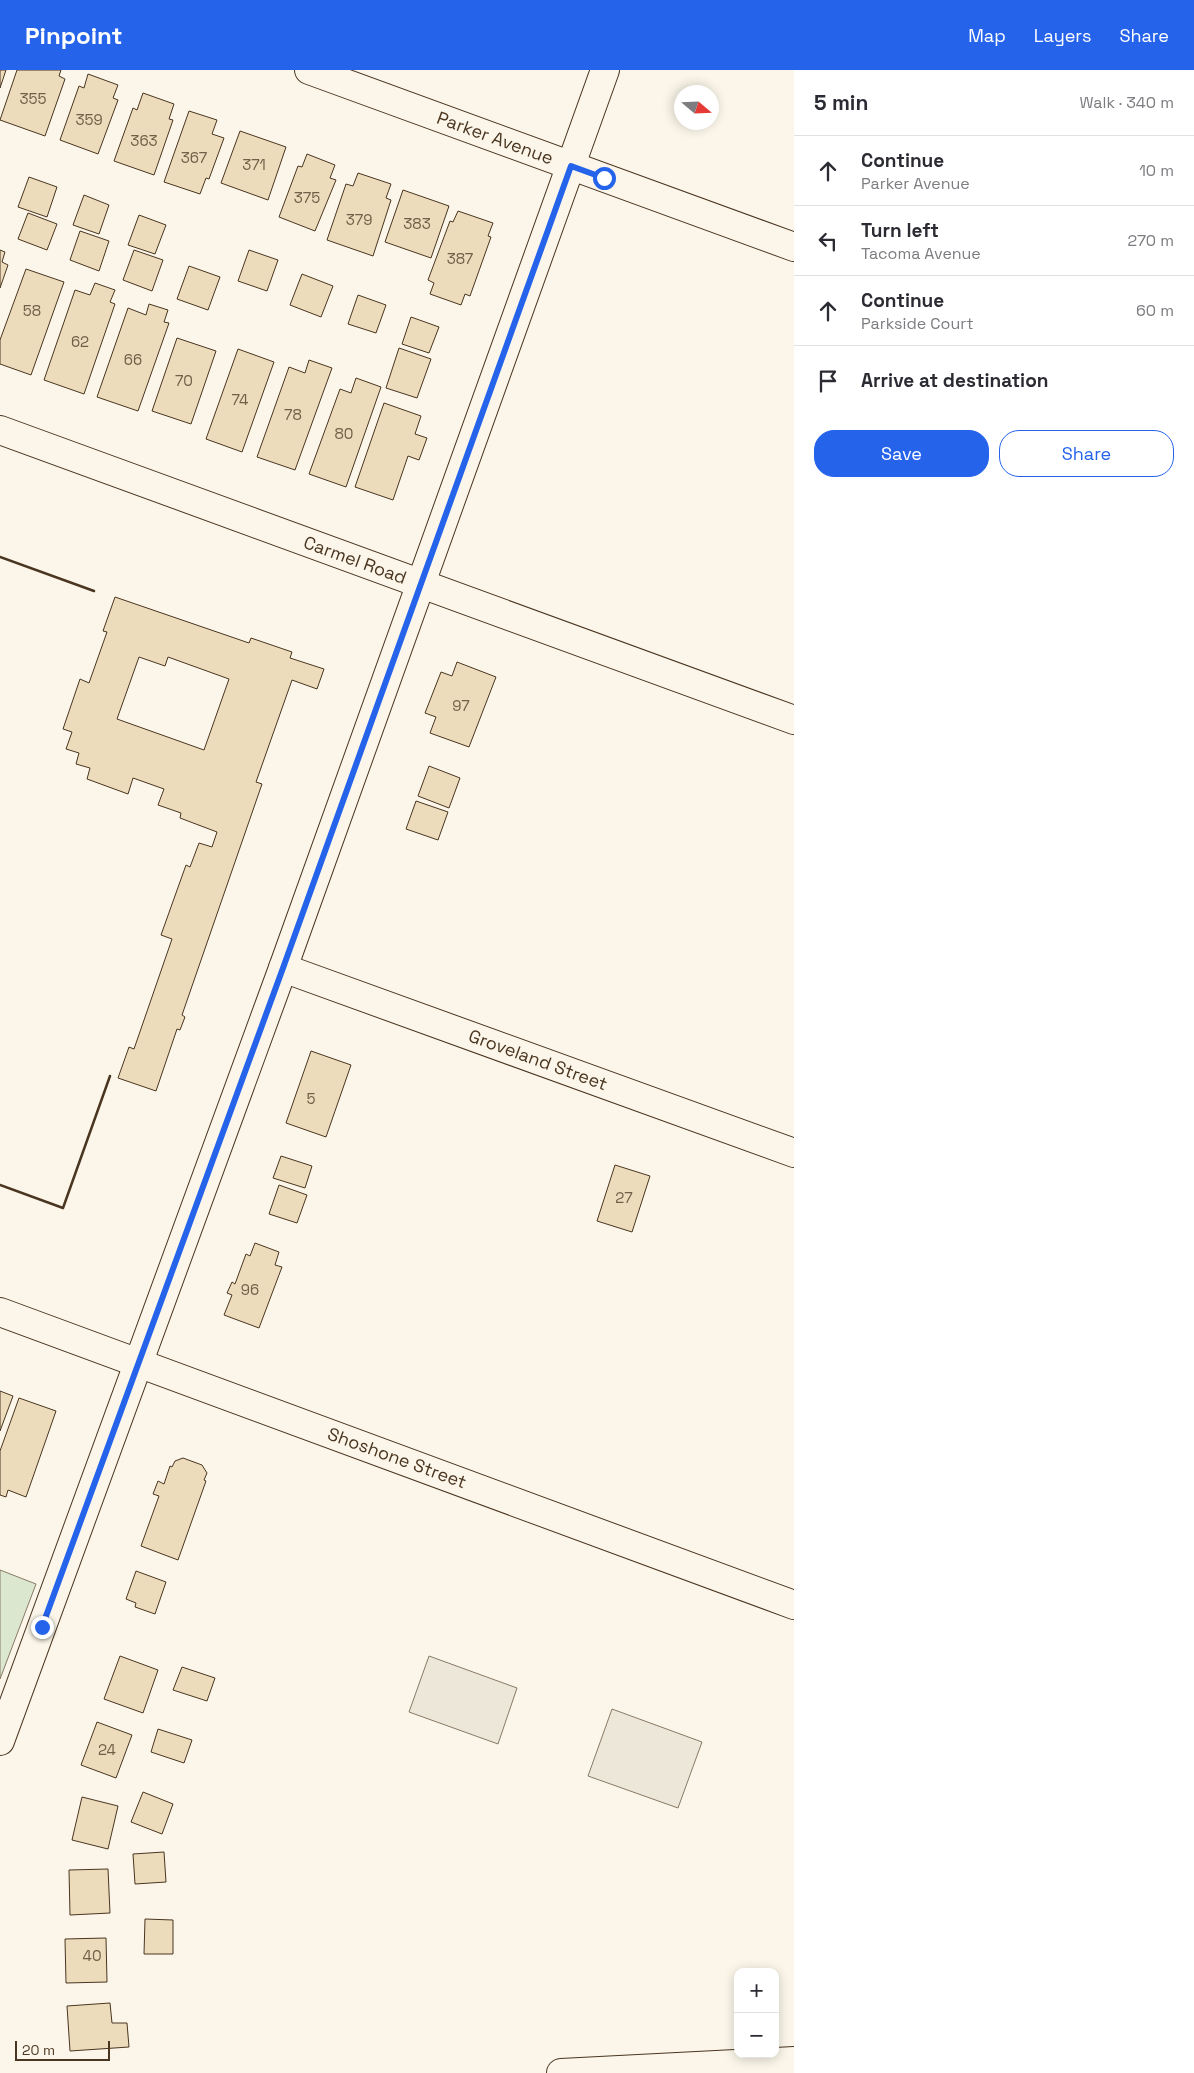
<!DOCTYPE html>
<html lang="en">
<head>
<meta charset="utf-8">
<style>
	body { margin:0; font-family:"Space Grotesk",sans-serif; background:#f2f2f3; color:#2b2b33 }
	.controls { position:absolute; right:15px; bottom:15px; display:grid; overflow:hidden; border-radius:10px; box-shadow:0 2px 12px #0003 }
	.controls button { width:45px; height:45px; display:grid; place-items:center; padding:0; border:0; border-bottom:1px solid #e1e1e2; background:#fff; color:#2b2b33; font:25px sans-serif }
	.compass { position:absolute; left:674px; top:15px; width:45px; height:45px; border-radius:50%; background:#fff; box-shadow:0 2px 12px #0003; rotate:109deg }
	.scale { position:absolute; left:15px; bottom:12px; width:95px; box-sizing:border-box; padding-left:5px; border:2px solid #4a3520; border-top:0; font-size:14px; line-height:18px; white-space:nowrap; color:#4a3520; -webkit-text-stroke:4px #fbf6e9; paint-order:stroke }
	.stop { position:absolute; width:15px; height:15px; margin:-11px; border:4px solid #2563eb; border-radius:50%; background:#fff }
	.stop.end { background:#2563eb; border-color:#fff; box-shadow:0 1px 5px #0008 }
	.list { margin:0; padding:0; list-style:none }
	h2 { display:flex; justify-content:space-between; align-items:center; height:65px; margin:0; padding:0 20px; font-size:21px }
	h2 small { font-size:16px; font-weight:400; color:#7c7c81 }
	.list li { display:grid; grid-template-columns:32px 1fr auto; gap:15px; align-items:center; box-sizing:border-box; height:70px; padding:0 20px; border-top:1px solid #e1e1e2 }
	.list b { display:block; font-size:19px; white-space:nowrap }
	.list p { margin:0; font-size:16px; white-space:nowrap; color:#7c7c81 }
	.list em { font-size:16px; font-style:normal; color:#7c7c81 }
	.actions { display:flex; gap:10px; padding:15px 20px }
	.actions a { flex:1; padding:11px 0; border:1px solid #2563eb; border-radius:20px; text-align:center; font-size:18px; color:#2563eb }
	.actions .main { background:#2563eb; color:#fff }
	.icon { flex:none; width:28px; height:28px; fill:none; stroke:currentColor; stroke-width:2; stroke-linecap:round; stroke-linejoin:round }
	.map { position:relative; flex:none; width:794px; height:2003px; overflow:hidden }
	header { display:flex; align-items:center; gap:30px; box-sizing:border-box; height:70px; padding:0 25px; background:#2563eb; color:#fff }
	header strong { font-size:24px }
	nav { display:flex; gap:28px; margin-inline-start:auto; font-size:18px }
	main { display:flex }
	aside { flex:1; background:#fff }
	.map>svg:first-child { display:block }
</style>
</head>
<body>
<header>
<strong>Pinpoint</strong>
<nav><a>Map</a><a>Layers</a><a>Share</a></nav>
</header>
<main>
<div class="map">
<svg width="794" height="2003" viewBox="0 0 794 2003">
	<rect width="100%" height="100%" fill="#fbf6e9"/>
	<polygon fill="#dce7d0" stroke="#887966" points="0,1500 36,1514 0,1609"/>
	<g fill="#ede7d9" stroke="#887966">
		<polygon points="429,1586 517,1618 498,1674 409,1642"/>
		<polygon points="612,1639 702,1672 678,1738 588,1706"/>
	</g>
	<g fill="#ecdcbc" stroke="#4a3520" fill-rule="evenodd">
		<polygon points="0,0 6,0 0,18"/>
		<polygon points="17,0 61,0 59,6 65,9 45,66 0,50"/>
		<polygon points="88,4 118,15 113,28 118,30 98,84 60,70 79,16 84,18"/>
		<polygon points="143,23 174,34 169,49 173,50 154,105 114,91 133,38 137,40"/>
		<polygon points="189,41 217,50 212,64 224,68 209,109 206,108 200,124 164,112"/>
		<polygon points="240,61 286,77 268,130 221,113"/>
		<polygon points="307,84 335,95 330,108 336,110 315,161 279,147 298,96 302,97"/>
		<polygon points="358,103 391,114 386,128 391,130 373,186 327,170 346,114 353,116"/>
		<polygon points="29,107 57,117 47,147 18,137"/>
		<polygon points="403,120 449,136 431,188 385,172"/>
		<polygon points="84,125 109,135 99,164 73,155"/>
		<polygon points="458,141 493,153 488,166 491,167 470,226 465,224 461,235 430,224 434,213 428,210 450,151 453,152"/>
		<polygon points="28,143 57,154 47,180 18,169"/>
		<polygon points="139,145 166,155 155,184 128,175"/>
		<polygon points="80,161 109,171 99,201 70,190"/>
		<polygon points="0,180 5,182 2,192 8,195 0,218"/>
		<polygon points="134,180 163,190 152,221 123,210"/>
		<polygon points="249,180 278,190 267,221 238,211"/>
		<polygon points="189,196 220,207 208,240 177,229"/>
		<polygon points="26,199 64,212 31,305 0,294 0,270"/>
		<polygon points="302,204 333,216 321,247 290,235"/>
		<polygon points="95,213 115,220 110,232 115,234 84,324 44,310 75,220 90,225"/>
		<polygon points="358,225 386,235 376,263 348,254"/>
		<polygon points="149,234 168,240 164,252 169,253 138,341 97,327 128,238 146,245"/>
		<polygon points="411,247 439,257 429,283 402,274"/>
		<polygon points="177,268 216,281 191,354 152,341"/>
		<polygon points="399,278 431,289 417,328 386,318"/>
		<polygon points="238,279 274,292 242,382 206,369"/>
		<polygon points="309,290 332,298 295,400 257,387 289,297 305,303"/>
		<polygon points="356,308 381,317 346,417 309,404 340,319 351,323"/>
		<polygon points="384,333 421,346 415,364 427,368 419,390 408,386 393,430 355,417"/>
		<path d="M115,527L249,573L251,568L292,582L290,588L324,599L317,619L292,610L256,712L262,714L182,945L185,947L180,960L177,959L156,1021L118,1008L129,977L134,979L172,869L161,865L186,795L190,797L199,773L212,777L217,762L180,748L181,743L158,735L164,719L133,708L128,724L87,709L90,698L76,694L79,683L66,679L72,662L63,659L80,609L89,613L107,562L103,561ZM139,587L165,596L168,587L229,609L204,680L117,649Z"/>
		<polygon points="457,592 496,607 469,677 430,663 436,647 425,643 441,602 452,606"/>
		<polygon points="429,696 460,708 449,738 418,726"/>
		<polygon points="416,731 448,742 438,770 406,759"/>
		<polygon points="311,981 351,995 326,1067 286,1053"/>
		<polygon points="281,1086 312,1096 305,1118 273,1108"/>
		<polygon points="615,1095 650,1106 632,1162 597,1151"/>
		<polygon points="279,1115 307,1125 297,1153 269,1144"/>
		<polygon points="255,1173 279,1182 275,1195 282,1197 259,1258 224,1245 232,1225 227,1223 232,1212 235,1214 246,1184 250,1186"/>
		<polygon points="0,1321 13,1326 0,1361"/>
		<polygon points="19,1328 56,1341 26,1427 8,1420 6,1427 0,1425 0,1381"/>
		<polygon points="183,1388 202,1395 207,1403 204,1410 206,1411 178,1490 141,1476 159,1426 153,1424 158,1411 164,1414 170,1396 172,1397 175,1391"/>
		<polygon points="136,1501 166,1512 155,1544 135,1537 136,1533 126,1529"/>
		<polygon points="120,1586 158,1600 143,1643 104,1629"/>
		<polygon points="182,1597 215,1608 207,1631 173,1620"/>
		<polygon points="97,1652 132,1665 116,1708 81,1695"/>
		<polygon points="158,1659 192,1670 184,1693 151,1682"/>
		<polygon points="143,1722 173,1734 162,1764 131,1752"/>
		<polygon points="82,1727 118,1736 108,1779 72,1770"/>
		<polygon points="164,1782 166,1812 135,1814 133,1784"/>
		<polygon points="108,1799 110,1843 70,1845 69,1800"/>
		<polygon points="145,1849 173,1850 173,1884 144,1884"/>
		<polygon points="106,1868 107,1912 66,1913 65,1869"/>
		<polygon points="110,1933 112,1953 127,1953 129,1977 70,1981 67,1936"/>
	</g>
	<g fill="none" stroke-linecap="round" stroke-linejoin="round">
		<defs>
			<g id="minor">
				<polyline points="309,0 794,177"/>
				<polyline points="0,360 794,650"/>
				<polyline points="283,898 794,1083"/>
				<polyline points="0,1242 794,1535"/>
				<polyline points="0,1671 283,898 605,0"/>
				<polyline points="561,2003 794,1991"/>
			</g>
		</defs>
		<use href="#minor" stroke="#4a3520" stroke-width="30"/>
		<use href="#minor" stroke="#fbf6e9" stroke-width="28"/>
		<g stroke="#4a3520" stroke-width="2.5">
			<polyline points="0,487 94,521"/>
			<polyline points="0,1115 63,1138 110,1006"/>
		</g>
	</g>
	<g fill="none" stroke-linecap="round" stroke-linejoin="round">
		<polyline stroke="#2563eb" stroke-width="6" points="42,1557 283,898 571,96 604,108"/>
	</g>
	<g text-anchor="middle" stroke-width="4" stroke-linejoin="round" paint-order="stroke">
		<g font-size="15" fill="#725f47">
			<text x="33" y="34">355</text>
			<text x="89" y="55">359</text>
			<text x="144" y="76">363</text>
			<text x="194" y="93">367</text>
			<text x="254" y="100">371</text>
			<text x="307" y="133">375</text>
			<text x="359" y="155">379</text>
			<text x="417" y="159">383</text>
			<text x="460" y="194">387</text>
			<text x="32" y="246">58</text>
			<text x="80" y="277">62</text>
			<text x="133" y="295">66</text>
			<text x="184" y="316">70</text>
			<text x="240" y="335">74</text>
			<text x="293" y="350">78</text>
			<text x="344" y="369">80</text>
			<text x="461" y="641">97</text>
			<text x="311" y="1034">5</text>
			<text x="624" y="1133">27</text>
			<text x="250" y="1225">96</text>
			<text x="107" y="1685">24</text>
			<text x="92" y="1891">40</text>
		</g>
		<g font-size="18" fill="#4a3520" stroke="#fbf6e9">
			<text transform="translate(495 68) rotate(20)" y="6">Parker Avenue</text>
			<text transform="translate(355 490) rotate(20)" y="6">Carmel Road</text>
			<text transform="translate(538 990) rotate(20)" y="6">Groveland Street</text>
			<text transform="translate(397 1388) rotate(20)" y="6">Shoshone Street</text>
		</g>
	</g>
</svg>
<div class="controls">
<button>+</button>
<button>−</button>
</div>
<svg class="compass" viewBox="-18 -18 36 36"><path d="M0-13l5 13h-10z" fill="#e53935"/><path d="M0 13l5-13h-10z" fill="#7c7c81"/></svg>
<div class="scale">20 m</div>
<div class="stop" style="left:604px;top:108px"></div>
<div class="stop end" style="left:42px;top:1557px"></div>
</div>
<aside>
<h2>5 min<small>Walk · 340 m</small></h2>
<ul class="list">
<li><svg class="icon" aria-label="ahead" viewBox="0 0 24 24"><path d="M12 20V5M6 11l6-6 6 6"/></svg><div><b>Continue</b><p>Parker Avenue</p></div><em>10 m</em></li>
<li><svg class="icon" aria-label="left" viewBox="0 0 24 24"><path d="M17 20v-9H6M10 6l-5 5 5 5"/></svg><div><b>Turn left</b><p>Tacoma Avenue</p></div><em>270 m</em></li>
<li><svg class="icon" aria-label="ahead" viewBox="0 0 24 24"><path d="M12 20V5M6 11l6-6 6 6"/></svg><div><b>Continue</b><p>Parkside Court</p></div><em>60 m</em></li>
<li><svg class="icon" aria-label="arrive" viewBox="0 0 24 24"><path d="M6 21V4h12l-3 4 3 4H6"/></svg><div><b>Arrive at destination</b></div></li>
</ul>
<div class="actions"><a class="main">Save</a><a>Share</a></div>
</aside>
</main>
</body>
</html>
